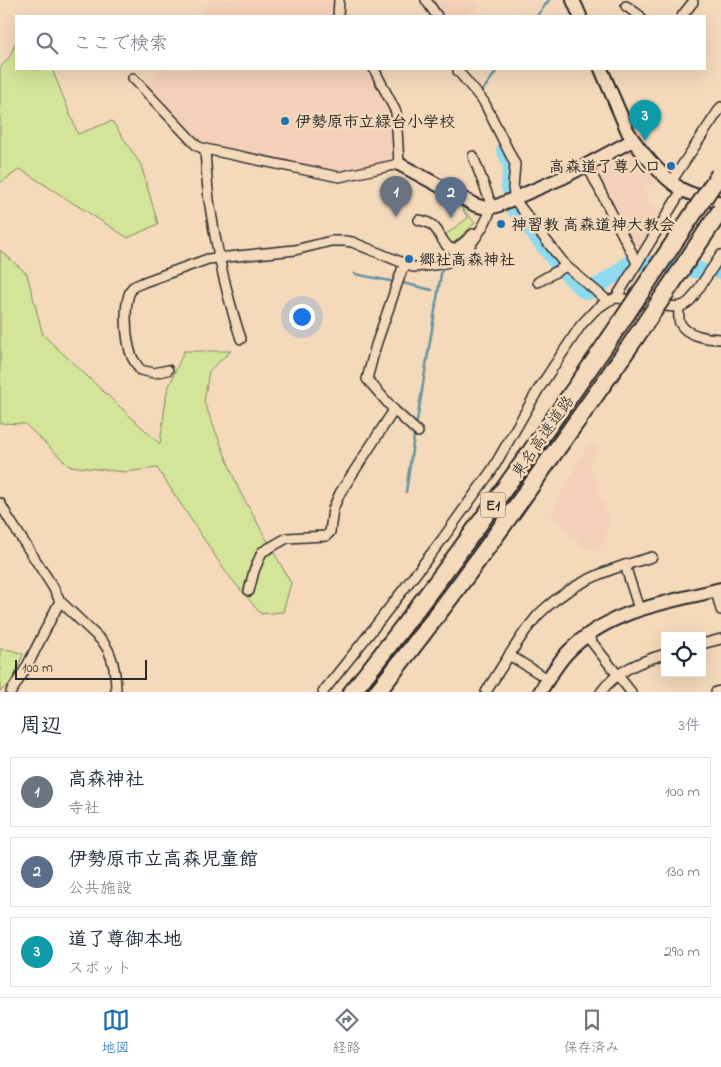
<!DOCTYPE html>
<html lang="ja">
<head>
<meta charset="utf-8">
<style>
	body { margin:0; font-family:"Indie Flower","Klee One",sans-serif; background:#f6f6f7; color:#1f2937 }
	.controls { position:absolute; right:15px; bottom:15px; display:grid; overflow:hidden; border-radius:0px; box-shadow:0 5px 20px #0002 }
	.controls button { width:45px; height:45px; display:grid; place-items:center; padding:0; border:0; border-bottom:1px solid #e0e1e3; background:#fff; color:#1f2937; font:25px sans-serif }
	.scale { position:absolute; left:15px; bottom:12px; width:132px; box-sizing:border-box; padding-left:5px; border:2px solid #2b2b2b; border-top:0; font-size:14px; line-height:18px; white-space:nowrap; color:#2b2b2b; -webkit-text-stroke:4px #f4d9bb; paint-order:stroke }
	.you { position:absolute; left:301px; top:316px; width:18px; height:18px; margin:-12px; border:4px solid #fff; border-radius:50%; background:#1a73e8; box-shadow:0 0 0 8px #1a73e833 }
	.badge { display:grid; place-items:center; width:32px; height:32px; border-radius:50%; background:#1f6fb2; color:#fff; font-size:16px; font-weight:700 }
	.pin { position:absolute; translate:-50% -41px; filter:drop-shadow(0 1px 2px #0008) }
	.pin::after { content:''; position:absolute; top:26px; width:18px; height:15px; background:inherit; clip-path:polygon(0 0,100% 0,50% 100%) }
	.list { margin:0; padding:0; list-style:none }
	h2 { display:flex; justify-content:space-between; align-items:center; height:65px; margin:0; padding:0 20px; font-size:21px }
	h2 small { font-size:16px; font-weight:400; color:#747a83 }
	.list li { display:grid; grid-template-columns:32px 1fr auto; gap:15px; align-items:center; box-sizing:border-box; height:70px; margin:0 10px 10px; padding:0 10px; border:1px solid #e0e1e3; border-radius:0px }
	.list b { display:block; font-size:19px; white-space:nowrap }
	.list p { margin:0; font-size:16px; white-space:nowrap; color:#747a83 }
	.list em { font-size:16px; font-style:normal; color:#747a83 }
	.icon { flex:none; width:28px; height:28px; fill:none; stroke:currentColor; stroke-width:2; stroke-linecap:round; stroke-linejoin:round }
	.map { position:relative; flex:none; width:721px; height:692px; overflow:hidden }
	.search { position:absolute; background:#fff; box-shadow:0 5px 20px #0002; left:15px; right:15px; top:15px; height:55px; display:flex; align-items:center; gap:12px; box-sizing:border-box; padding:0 18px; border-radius:0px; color:#747a83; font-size:19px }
	.sheet { height:305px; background:#fff }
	nav { display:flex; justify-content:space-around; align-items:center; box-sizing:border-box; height:70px; border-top:1px solid #e0e1e3; background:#fff; font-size:14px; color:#747a83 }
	nav a { display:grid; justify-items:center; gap:2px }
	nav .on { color:#1f6fb2 }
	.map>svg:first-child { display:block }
</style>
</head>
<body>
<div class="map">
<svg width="721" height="692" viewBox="0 0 721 692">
	<rect width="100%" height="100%" fill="#f4d9bb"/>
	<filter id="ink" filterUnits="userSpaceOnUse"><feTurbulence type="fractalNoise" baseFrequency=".02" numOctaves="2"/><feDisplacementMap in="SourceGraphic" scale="10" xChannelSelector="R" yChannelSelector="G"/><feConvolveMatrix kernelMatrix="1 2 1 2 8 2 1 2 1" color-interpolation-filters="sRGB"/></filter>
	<g filter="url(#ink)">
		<g fill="#f4cfb9">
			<polygon points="211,0 337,0 336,16 199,16"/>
			<polygon points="429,0 475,0 479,7 462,16 439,16"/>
			<polygon points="159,69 372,69 392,111 393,153 386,163 341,173 199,143 145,87"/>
			<polygon points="632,150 660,180 643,189 655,211 666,208 640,247 633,248 593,168 622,152"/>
			<polygon points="590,442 599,448 589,462 610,522 601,547 587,549 552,516 555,505"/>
		</g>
		<g fill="#d4e498" stroke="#808862">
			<polygon points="16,42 16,69 52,69 78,134 112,121 141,165 158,224 128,238 20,169 0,183 0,68 9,58"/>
			<polygon points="459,204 475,223 454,243 449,243 444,236 468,218"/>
			<polygon points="0,250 27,274 43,335 160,444 167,391 184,351 231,351 209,371 204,402 239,490 291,583 283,612 261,614 225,571 157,468 125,472 69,466 25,424 0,423"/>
			<polygon points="0,649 11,650 23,654 12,683 0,691"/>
		</g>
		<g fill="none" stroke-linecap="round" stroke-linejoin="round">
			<g stroke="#6694a0" stroke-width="2.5">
				<polyline points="537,16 549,0"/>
				<polyline points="480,94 498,69"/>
				<polyline points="355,274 395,282"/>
				<polyline points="403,283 432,290"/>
				<polyline points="416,427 442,268"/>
				<polyline points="406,492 414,436"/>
			</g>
			<g stroke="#8edaee" stroke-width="16">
				<polyline points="504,150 511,164 509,188"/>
				<polyline points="512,206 522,218"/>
				<polyline points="525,222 560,267"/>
				<polyline points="644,263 702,271"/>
				<polyline points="718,271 721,271"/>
				<polyline points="565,272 582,289 587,292 589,291"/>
				<polyline points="596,287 614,275 632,261"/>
			</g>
			<defs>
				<g id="street">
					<polyline points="426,0 437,16"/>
					<polyline points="626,6 640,16"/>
					<polyline points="338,16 339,0"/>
					<polyline points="682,16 693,2"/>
					<polyline points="458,69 458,71 484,102 515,164 513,188 515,198 518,204 566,266 608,301"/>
					<polyline points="133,78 197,146 205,149 339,177 399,164 396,112 374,69"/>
					<path d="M205,149C206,166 207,183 209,200C216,247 226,294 241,339"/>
					<polyline points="587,165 637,263"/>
					<polyline points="671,182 721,107"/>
					<path d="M419,220C440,224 436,235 449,248L455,249L462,244L473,234H478"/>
					<polyline points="407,265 402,270 376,345 367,379 394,410 418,432"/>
					<polyline points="538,282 566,266"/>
					<polyline points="616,298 682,190"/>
					<path d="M679,307C679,312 678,319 680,323C686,336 709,339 721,339"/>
					<path d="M168,370L154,373L140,370C138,366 134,361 132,357C126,342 122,300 133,287C136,285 141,284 144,282L208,259L295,250L331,241H345L352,242L413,267C420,267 426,266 433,265C438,264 443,264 448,262C464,256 475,240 483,226C488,217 492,211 490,201L473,156"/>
					<path d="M0,503L9,519L53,587L60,601L103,642C114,656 116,674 116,692"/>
					<polyline points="625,565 652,557"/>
					<polyline points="249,591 254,571 262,552 287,538 326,536 330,532 333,509 340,493 394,410"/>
					<polyline points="716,591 721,610"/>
					<polyline points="587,636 631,692"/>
					<polyline points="702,644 721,639"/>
					<polyline points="509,655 548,679"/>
					<polyline points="11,692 26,668 60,601"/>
					<path d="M323,692L373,629L441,541L492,470L538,390L581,325L595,310L608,301L616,298C632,299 672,311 684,305C688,303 691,300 693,297L721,255"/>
					<path d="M486,692C499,671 512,650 526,630C530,625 534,620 538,615C562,591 593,575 625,565L639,609"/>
					<path d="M601,692C616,671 641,661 665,654"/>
					<polyline points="716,692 721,691"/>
				</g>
				<g id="secondary">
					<polyline points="573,0 580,16"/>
					<path d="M601,69L628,132C639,150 663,178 681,189C690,195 710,199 721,203"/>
					<polyline points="399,164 475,205 486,208 497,206 564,177 633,140"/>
					<path d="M540,692C548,679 558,662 569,651C610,609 667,603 721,589"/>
				</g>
				<g id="highway">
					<path d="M352,692C414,615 472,535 529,454C562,407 595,361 627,313"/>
					<path d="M377,692C435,620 489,546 542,470C576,422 611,374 644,325"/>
				</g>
			</defs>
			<use href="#street" stroke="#2b2b2b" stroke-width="12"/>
			<use href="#secondary" stroke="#2b2b2b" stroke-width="16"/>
			<use href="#highway" stroke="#2b2b2b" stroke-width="20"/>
			<use href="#street" stroke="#f4d9bb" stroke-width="9"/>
			<use href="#secondary" stroke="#f4d9bb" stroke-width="12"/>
			<use href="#highway" stroke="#f4d9bb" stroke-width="16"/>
			<defs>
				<g id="highway-bridge">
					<polyline points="627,313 719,175"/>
					<polyline points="644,325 721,210"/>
				</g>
			</defs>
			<use href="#highway-bridge" stroke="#2b2b2b" stroke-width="20" stroke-linecap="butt"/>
			<use href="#highway-bridge" stroke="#f4d9bb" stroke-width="16"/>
		</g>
	</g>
	<g fill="#1f6fb2" stroke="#f4d9bb" stroke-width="2">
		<circle cx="285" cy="121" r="5"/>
		<circle cx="671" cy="166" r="5"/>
		<circle cx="501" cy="224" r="5"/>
		<circle cx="409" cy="259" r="5"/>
	</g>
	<g text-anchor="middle" stroke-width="5" stroke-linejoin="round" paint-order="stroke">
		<rect fill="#f4d9bb" stroke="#675f56" stroke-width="1" x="480.5" y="492.5" width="25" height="25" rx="4"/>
		<g font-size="15" font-weight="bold" fill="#2b2b2b">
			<text x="493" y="510">E1</text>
		</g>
		<g font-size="16" font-weight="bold" fill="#2b2b2b" stroke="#f4d9bb" text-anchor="start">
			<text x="295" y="127">伊勢原市立緑台小学校</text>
			<text x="661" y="172" text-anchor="end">高森道了尊入口</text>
			<text x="511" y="230">神習教 高森道神大教会</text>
			<text x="419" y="265">郷社高森神社</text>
		</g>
		<g font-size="16" fill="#2b2b2b" stroke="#f4d9bb">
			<text transform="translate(542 436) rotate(-55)" y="6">東名高速道路</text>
		</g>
	</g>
</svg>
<div class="controls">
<button><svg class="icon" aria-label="locate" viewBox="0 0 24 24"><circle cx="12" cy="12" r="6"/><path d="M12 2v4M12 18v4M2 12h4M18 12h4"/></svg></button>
</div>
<div class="scale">100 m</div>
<div class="you"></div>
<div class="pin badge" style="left:396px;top:217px;background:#6b7280">1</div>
<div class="pin badge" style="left:451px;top:218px;background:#5c6f8a">2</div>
<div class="pin badge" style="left:645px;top:141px;background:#0f9aa8">3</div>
<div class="search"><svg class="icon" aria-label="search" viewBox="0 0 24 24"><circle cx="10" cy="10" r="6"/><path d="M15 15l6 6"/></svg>ここで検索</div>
</div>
<section class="sheet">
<h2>周辺<small>3件</small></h2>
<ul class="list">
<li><span class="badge" style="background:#6b7280">1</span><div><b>高森神社</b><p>寺社</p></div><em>100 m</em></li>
<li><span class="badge" style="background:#5c6f8a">2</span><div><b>伊勢原市立高森児童館</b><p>公共施設</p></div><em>130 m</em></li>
<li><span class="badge" style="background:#0f9aa8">3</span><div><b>道了尊御本地</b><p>スポット</p></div><em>290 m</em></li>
</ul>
</section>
<nav>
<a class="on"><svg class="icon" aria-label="map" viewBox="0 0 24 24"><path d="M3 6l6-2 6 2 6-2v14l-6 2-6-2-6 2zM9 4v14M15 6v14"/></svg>地図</a>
<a><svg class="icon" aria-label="directions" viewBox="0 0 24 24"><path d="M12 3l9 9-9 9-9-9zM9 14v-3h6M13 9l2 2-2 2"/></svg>経路</a>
<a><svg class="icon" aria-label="saved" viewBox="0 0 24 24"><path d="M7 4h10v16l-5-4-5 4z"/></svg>保存済み</a>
</nav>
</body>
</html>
